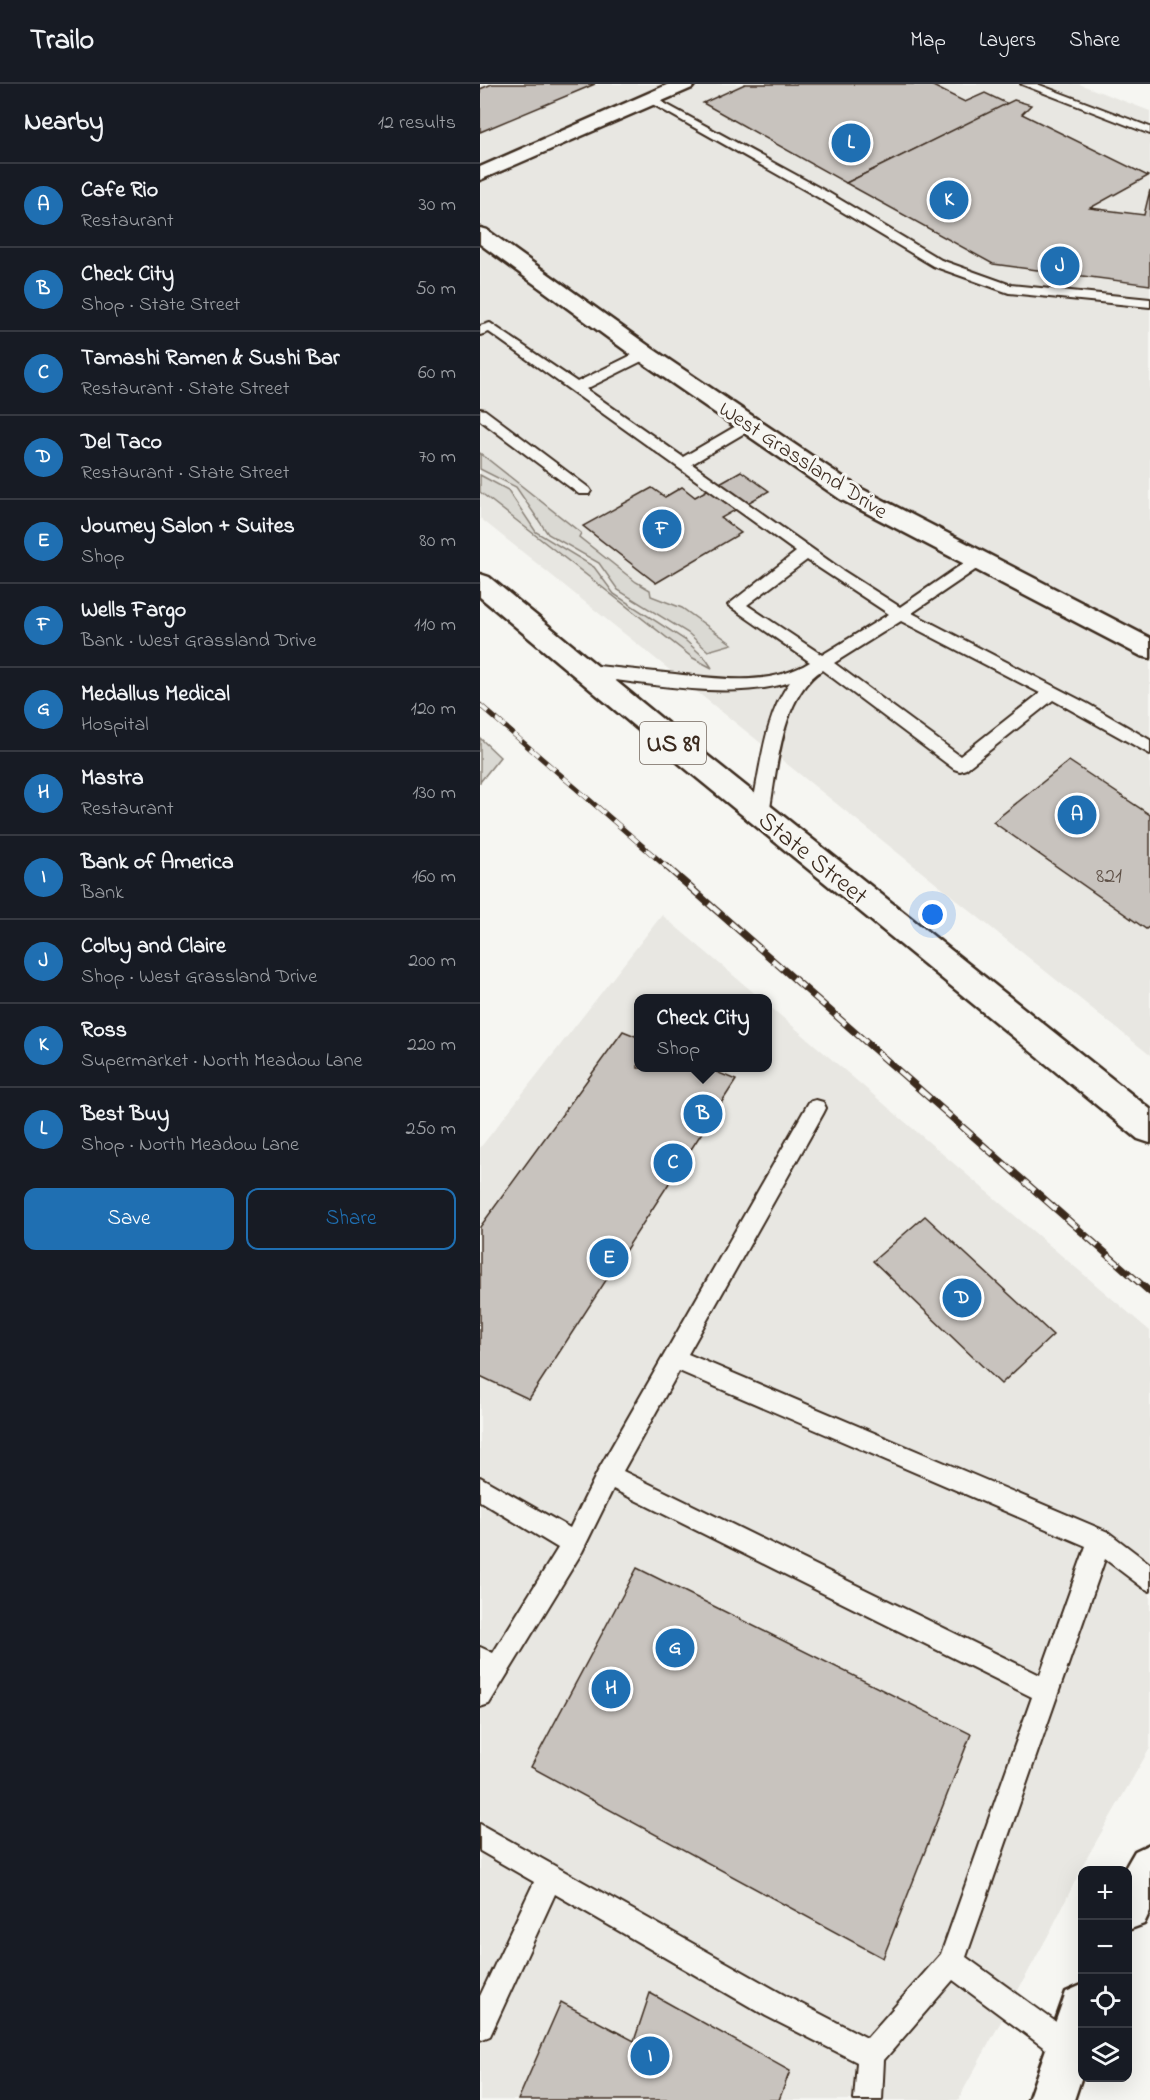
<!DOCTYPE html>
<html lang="en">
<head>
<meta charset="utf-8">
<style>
	body { margin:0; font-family:"Indie Flower",sans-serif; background:#242831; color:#f1f3f6 }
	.controls { position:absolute; right:18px; bottom:18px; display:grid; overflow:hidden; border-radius:12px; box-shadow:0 6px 24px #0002 }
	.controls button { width:54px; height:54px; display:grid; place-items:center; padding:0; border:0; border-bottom:2px solid #363941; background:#171b24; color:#f1f3f6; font:30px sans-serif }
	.you { position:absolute; left:453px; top:831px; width:21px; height:21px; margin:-15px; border:4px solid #fff; border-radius:50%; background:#1a73e8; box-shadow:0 0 0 9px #1a73e833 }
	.badge { display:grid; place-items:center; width:39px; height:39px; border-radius:50%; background:#1f6fb2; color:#fff; font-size:20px; font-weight:700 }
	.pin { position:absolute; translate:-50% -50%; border:3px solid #fff; box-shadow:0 2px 6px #0006 }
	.popup { position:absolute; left:154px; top:910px; width:138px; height:78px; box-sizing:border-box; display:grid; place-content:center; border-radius:12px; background:#171b24; filter:drop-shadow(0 2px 4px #0005); font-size:20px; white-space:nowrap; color:#9ea1a6 }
	.popup b { font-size:22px; color:#f1f3f6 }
	.popup::after { content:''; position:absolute; left:50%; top:100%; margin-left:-12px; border:12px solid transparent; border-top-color:#171b24 }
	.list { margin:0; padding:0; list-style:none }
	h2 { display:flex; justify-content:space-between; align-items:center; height:78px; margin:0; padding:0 24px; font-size:26px }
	h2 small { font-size:20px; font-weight:400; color:#9ea1a6 }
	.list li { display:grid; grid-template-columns:39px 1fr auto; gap:18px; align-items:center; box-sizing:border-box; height:84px; padding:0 24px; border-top:2px solid #363941 }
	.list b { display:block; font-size:22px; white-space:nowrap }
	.list p { margin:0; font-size:20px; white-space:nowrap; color:#9ea1a6 }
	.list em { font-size:20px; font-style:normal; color:#9ea1a6 }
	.actions { display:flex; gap:12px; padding:18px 24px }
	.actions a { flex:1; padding:14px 0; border:2px solid #1f6fb2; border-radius:12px; text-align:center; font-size:21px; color:#1f6fb2 }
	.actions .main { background:#1f6fb2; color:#fff }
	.icon { flex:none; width:33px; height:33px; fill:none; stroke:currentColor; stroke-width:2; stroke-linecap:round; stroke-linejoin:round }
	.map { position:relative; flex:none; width:670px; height:2016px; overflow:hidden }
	header { display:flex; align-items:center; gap:36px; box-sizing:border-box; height:84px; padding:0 30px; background:#171b24; border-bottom:2px solid #363941 }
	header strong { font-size:28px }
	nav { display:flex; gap:33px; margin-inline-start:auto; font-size:21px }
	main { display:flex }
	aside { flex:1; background:#171b24 }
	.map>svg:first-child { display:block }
</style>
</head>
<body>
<header>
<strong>Trailo</strong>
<nav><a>Map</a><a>Layers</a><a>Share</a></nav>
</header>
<main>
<aside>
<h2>Nearby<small>12 results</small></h2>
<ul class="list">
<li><span class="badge">A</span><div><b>Cafe Rio</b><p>Restaurant</p></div><em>30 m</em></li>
<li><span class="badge">B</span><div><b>Check City</b><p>Shop · State Street</p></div><em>50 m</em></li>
<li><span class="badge">C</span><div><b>Tamashi Ramen &amp; Sushi Bar</b><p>Restaurant · State Street</p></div><em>60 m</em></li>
<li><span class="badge">D</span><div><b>Del Taco</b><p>Restaurant · State Street</p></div><em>70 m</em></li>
<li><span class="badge">E</span><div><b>Journey Salon + Suites</b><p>Shop</p></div><em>80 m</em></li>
<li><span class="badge">F</span><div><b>Wells Fargo</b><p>Bank · West Grassland Drive</p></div><em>110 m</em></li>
<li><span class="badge">G</span><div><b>Medallus Medical</b><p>Hospital</p></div><em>120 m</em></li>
<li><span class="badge">H</span><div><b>Mastra</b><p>Restaurant</p></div><em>130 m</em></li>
<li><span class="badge">I</span><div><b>Bank of America</b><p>Bank</p></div><em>160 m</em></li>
<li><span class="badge">J</span><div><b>Colby and Claire</b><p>Shop · West Grassland Drive</p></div><em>200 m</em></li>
<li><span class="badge">K</span><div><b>Ross</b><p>Supermarket · North Meadow Lane</p></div><em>220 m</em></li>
<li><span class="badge">L</span><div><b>Best Buy</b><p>Shop · North Meadow Lane</p></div><em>250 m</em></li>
</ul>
<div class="actions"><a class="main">Save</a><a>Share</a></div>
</aside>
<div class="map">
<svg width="670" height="2016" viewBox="0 0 670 2016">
	<rect width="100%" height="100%" fill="#f6f6f2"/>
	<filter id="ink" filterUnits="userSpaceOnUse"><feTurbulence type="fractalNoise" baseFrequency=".0167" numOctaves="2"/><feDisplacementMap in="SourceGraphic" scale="12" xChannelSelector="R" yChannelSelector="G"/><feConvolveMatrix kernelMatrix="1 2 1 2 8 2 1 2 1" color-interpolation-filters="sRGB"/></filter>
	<g filter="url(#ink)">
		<g fill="#e8e7e2">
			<polygon points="0,0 599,0 670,27 670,971 0,434"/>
			<polygon points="182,831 280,914 158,914 158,984 288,984 288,921 670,1247 670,1664 605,1777 571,1846 478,2016 0,2016 0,1064"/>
		</g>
		<g fill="#dad9d3" stroke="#8a8278" stroke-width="1.5">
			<polygon points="0,369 101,449 99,453 156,498 170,506 171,512 202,524 252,560 228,567 208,549 138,506 119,479 68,450 36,403 0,385"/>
			<polygon points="0,391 28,406 56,448 114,483 134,510 205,556 226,575 232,584 213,574 0,408"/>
			<polygon points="0,654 20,673 0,698"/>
		</g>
		<g fill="#c8c3be" stroke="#3b2a1e" stroke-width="1.5">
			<polygon points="12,0 115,0 0,48 0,5"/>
			<polygon points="265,0 449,0 485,18 505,9 528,20 366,99 223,19"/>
			<polygon points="534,16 551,21 542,30 668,92 610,124 664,131 670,106 670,201 513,180 366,99"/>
			<polygon points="261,387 289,407 241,434 261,449 176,499 103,442 172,404 185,413 202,403 215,413"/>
			<polygon points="589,677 670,731 670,842 666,845 513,738"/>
			<polygon points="143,947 158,953 158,984 227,984 256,996 49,1315 0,1292 0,1143"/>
			<polygon points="445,1132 573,1251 521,1300 393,1177"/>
			<polygon points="157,1484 491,1650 403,1874 51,1683"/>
			<polygon points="170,1909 310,1987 299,2016 38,2016 81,1918 154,1957"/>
		</g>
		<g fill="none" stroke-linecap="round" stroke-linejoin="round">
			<defs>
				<g id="lane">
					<polygon points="541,0 557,0 670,43 670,50"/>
					<polygon points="171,12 349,109 461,176 531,201 670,215 670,223 529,209 453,182 341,115 167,17 165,15"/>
					<path d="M10,239L97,298L160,267H170L172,270L170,273L106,305L203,373L263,338H273L275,341L273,344L212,380L362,486L420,523L494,472H504L507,476L504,480L432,529L608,620L670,656V670L573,616L486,685L480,687L474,685L342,586C301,612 297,686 289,730L286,735L280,736L274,735L271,730C280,688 284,632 310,598C251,617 171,599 108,593L102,591L100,587L102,583L108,581C137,584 166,587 195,590C240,595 290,603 330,578L248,521L316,468L9,248L0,251V242ZM327,476L409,530L342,571L267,521ZM421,537L560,609L480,672L354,579Z"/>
					<polygon points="0,325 5,326 109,404 111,407 109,410 99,410 0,336"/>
					<path d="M336,1016L343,1018L346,1024L343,1030L208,1270L628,1448L670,1480V1507L662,1503L625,1475L486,1873L598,1954L602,1964L598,1974L588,1978L578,1974L473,1896L404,1976L402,2016H374L377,1978L286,1932L75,1810L10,1952L0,1956V1912L54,1798L0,1767V1740L306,1912L387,1954L461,1870L552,1613L133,1405L102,1468L9,1620L0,1623V1563L13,1569L78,1464L0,1417V1393L90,1444L120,1383L329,1018ZM199,1287L606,1462L560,1591L143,1387Z"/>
				</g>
				<g id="secondary">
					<polygon points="189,0 215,0 212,4 0,96 0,83"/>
					<polygon points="0,144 7,146 173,265 378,403 670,554 670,574 661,572 360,415 157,275 0,160"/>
					<polygon points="670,1760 670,1827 664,1840 648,1846 648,1786 644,1786 655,1767"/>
					<polygon points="602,1901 602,1992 594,2016 548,2016 586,1908"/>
				</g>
				<polygon id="primary" points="0,490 9,493 198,648 670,1025 670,1059 658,1055 178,662 0,513"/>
			</defs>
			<use href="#lane" stroke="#3b2a1e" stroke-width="4"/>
			<use href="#secondary" stroke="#3b2a1e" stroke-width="5"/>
			<use href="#primary" stroke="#3b2a1e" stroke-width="5"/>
			<use href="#lane" fill="#f6f6f2" fill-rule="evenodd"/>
			<use href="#secondary" fill="#f6f6f2" fill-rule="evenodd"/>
			<use href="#primary" fill="#f6f6f2" fill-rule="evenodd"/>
			<defs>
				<polyline id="rail-far1" points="0,621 189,785"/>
				<polyline id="rail" points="187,783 670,1208"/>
			</defs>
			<use href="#rail-far1" stroke="#3b2a1e" stroke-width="5"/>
			<use href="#rail" stroke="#3b2a1e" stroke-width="7"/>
			<use href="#rail-far1" stroke="#f6f6f2" stroke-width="4" stroke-dasharray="11" stroke-linecap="butt"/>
			<use href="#rail" stroke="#f6f6f2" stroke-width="4.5" stroke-dasharray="14" stroke-linecap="butt"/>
		</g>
	</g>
	<g text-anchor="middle" stroke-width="6" stroke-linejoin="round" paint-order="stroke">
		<g font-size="22" fill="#3b2a1e" stroke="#f6f6f2">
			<text transform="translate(324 375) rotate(33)" y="8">West Grassland Drive</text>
		</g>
		<g font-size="22" fill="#5e5046">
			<text x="629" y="798">821</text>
		</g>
		<rect fill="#f6f6f2" stroke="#73675e" stroke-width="1.5" x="160" y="638" width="66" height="42" rx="4.5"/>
		<g font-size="24" font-weight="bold" fill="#3b2a1e">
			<text x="193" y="667">US 89</text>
		</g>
		<g font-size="26" fill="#3b2a1e" stroke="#f6f6f2">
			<text transform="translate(334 773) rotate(39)" y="9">State Street</text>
		</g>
	</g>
</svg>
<div class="controls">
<button>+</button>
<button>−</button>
<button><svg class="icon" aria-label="locate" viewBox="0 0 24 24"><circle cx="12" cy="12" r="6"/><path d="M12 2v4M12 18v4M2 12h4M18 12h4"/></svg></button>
<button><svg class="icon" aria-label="layers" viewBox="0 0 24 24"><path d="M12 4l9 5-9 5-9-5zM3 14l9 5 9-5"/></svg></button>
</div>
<div class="you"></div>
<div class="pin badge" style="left:597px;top:731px">A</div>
<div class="pin badge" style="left:223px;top:1030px">B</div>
<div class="popup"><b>Check City</b>Shop</div>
<div class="pin badge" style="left:193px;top:1079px">C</div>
<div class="pin badge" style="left:482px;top:1214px">D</div>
<div class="pin badge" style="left:129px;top:1174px">E</div>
<div class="pin badge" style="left:182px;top:445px">F</div>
<div class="pin badge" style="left:195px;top:1564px">G</div>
<div class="pin badge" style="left:131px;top:1605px">H</div>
<div class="pin badge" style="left:170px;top:1972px">I</div>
<div class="pin badge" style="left:580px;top:182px">J</div>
<div class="pin badge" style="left:469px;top:116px">K</div>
<div class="pin badge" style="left:371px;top:59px">L</div>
</div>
</main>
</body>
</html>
